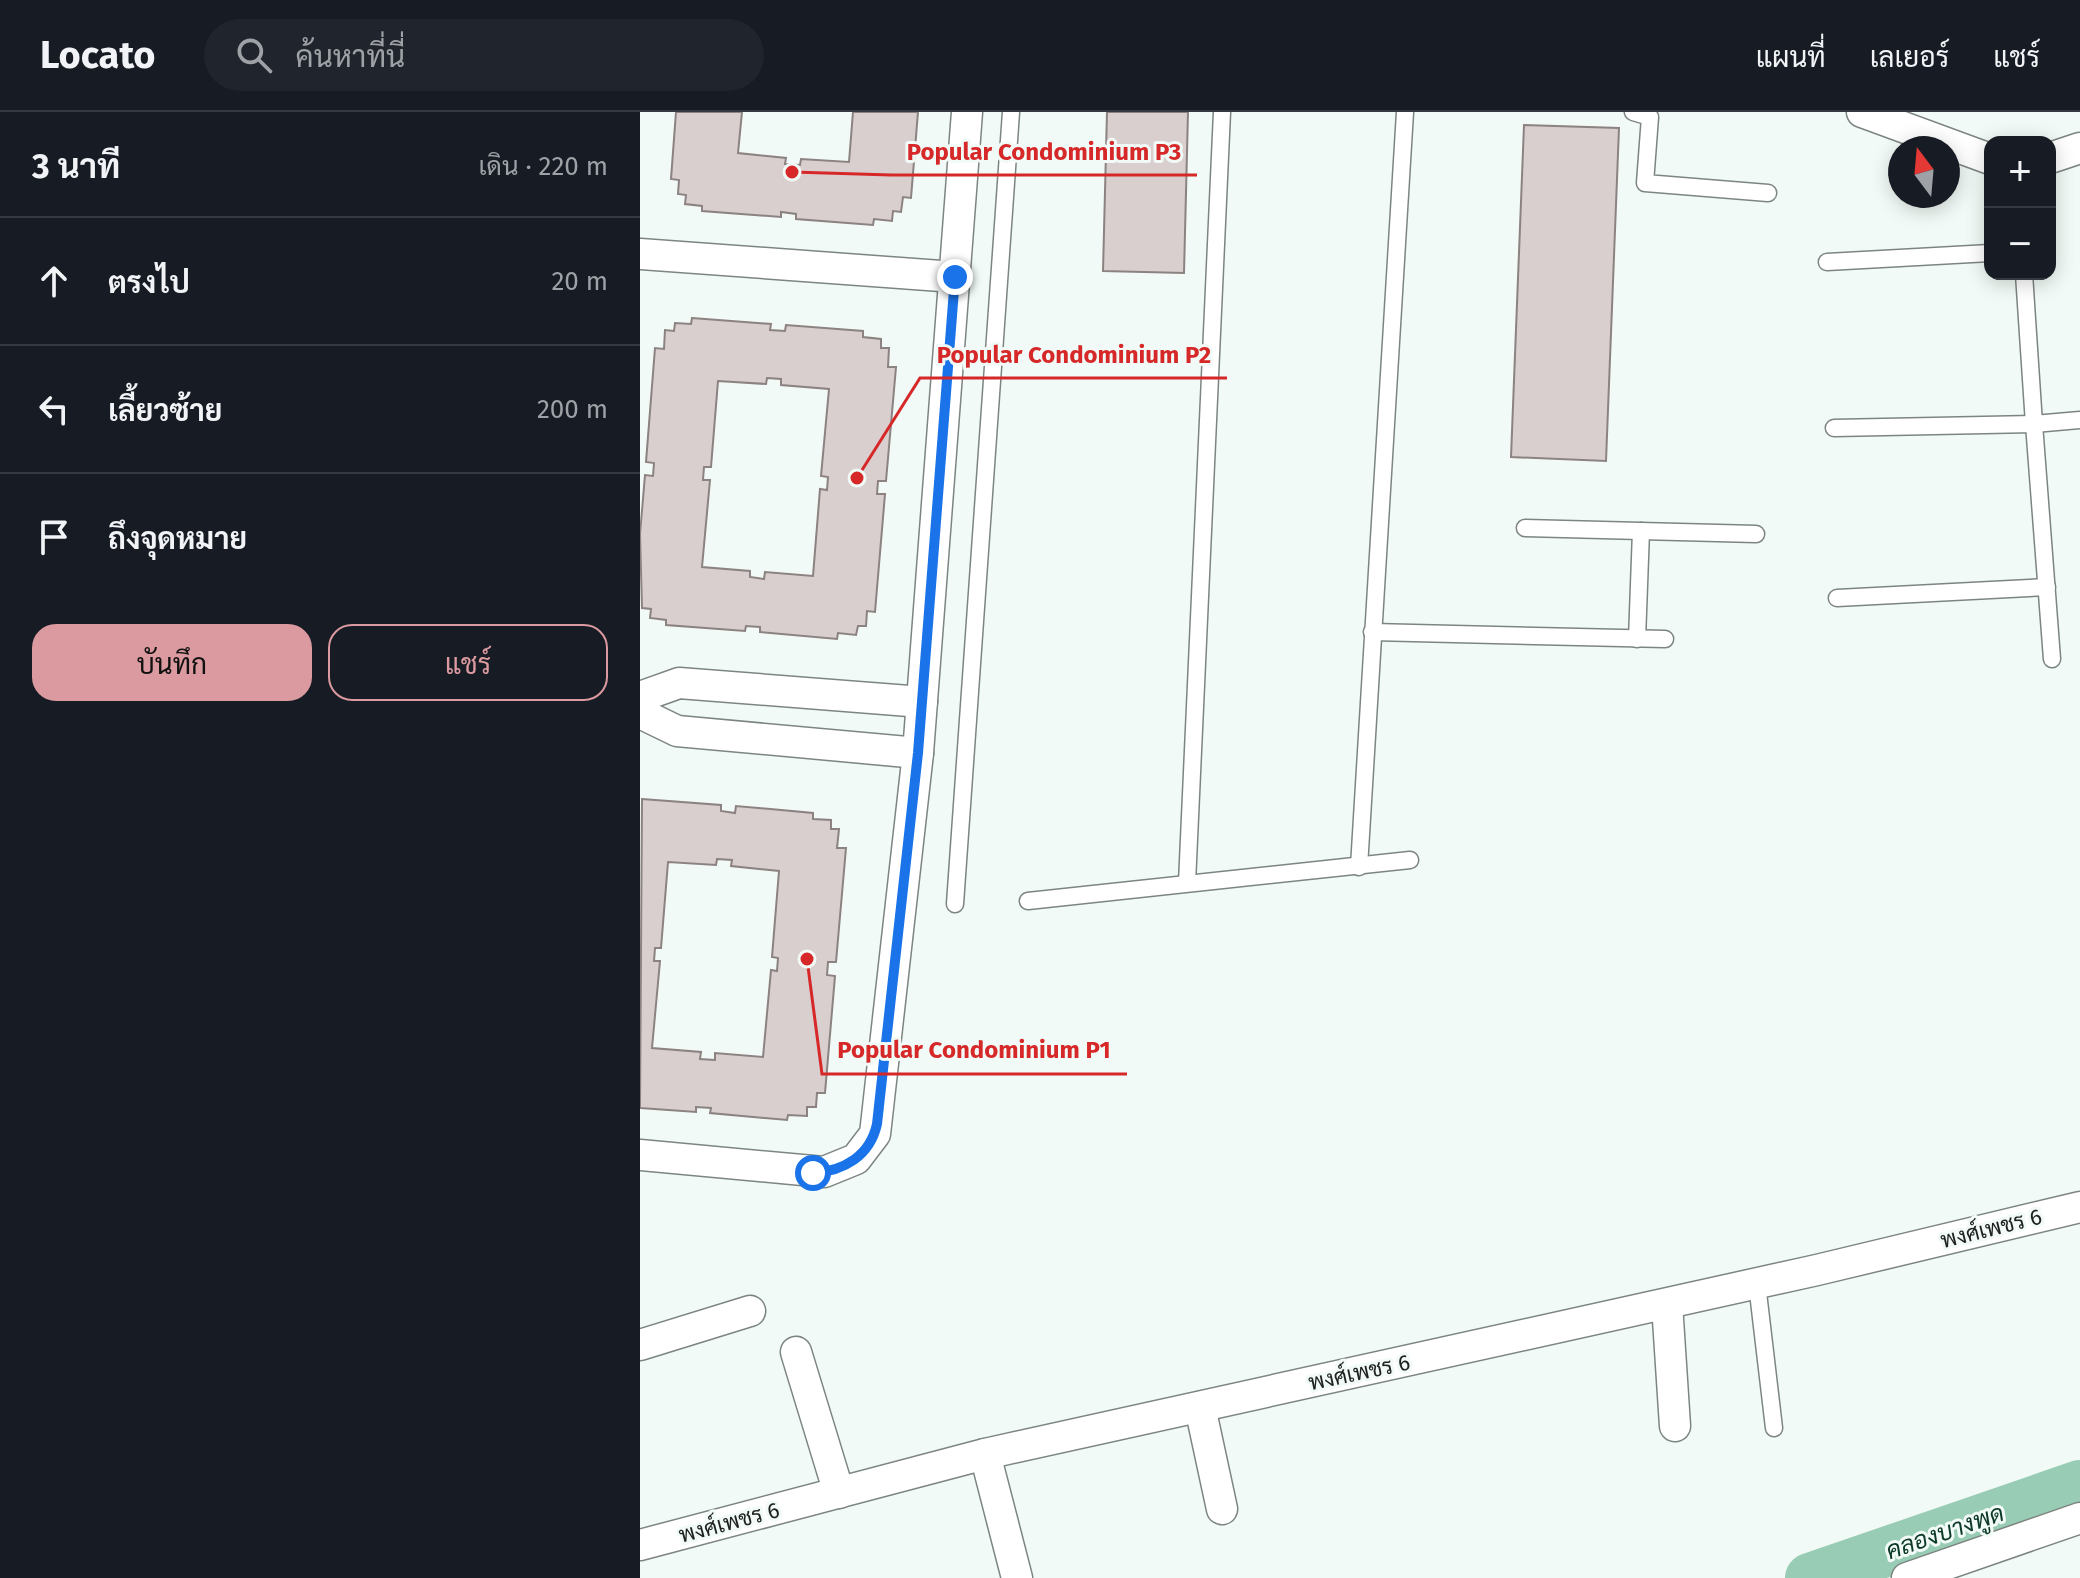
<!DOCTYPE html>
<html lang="th">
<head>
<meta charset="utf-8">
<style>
	body { margin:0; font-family:"Fira Sans",Sarabun,sans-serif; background:#20242c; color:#f1f3f6 }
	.controls { position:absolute; right:24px; top:24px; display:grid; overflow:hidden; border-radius:16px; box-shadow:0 4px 20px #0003 }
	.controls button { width:72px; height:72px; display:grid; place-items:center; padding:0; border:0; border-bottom:2px solid #363941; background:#171b24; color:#f1f3f6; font:40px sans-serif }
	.compass { position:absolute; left:1248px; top:24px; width:72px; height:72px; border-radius:50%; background:#171b24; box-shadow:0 4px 20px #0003; rotate:344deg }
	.stop { position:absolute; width:24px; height:24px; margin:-18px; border:6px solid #1a73e8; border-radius:50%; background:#fff }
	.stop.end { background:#1a73e8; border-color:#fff; box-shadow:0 2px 8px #0008 }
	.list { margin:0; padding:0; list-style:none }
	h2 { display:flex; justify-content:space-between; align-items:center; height:104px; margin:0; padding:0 32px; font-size:34px }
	h2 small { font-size:26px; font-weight:400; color:#9ea1a6 }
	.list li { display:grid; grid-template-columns:52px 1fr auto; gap:24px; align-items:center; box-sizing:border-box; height:128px; padding:0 32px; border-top:2px solid #363941 }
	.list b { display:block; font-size:30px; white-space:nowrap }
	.list em { font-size:26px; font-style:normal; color:#9ea1a6 }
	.actions { display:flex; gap:16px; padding:24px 32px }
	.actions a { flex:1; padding:18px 0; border:2px solid #da9a9f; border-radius:24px; text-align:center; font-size:28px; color:#da9a9f }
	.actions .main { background:#da9a9f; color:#111 }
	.icon { flex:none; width:44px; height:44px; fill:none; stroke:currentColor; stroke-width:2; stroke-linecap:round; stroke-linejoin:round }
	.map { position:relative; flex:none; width:1440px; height:1466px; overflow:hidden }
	header { display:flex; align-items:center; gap:48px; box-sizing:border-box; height:112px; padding:0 40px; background:#171b24; border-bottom:2px solid #363941 }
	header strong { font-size:38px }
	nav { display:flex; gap:44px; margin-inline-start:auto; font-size:28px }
	.search { width:560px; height:72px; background:#20242c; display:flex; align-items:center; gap:20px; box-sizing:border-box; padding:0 28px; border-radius:44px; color:#9ea1a6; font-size:30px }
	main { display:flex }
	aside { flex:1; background:#171b24 }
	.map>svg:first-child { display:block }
</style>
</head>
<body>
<header>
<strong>Locato</strong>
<div class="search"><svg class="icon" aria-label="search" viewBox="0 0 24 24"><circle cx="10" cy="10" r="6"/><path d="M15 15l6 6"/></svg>ค้นหาที่นี่</div>
<nav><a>แผนที่</a><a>เลเยอร์</a><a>แชร์</a></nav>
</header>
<main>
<aside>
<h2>3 นาที<small>เดิน · 220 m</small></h2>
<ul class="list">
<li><svg class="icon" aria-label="ahead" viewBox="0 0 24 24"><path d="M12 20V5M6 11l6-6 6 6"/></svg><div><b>ตรงไป</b></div><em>20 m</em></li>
<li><svg class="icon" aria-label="left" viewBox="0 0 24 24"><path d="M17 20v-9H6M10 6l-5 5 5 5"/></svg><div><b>เลี้ยวซ้าย</b></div><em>200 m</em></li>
<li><svg class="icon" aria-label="arrive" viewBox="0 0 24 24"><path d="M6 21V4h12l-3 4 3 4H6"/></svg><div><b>ถึงจุดหมาย</b></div></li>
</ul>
<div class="actions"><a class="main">บันทึก</a><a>แชร์</a></div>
</aside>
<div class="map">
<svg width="1440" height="1466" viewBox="0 0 1440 1466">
	<rect width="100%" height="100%" fill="#f1faf6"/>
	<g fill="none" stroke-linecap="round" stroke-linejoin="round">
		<polyline stroke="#99ccb4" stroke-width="50" points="1170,1466 1440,1373"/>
	</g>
	<g fill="#d9cfce" stroke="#8b8281" stroke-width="2" fill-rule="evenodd">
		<polygon points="36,0 102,0 98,41 146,46 145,52 160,53 161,47 209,50 213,0 278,0 271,86 263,85 261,100 253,99 252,109 234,107 233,113 156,107 156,102 141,100 141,105 62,99 62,94 45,92 46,83 38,82 39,68 31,67"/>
		<polygon points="467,0 548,0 544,161 463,159"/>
		<polygon points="884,13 979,16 966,349 871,345"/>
		<path d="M52,206L131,212L130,218L145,219L146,213L223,219V225L241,227V236H249L248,255H256L246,369H238L237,382H245L235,500L227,499L226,514H218L216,523L198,521L197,527L120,520V515L106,514L105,519L26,513V508L10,506L11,497L2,496L0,422L5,363L13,364L14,351L6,350L15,236L24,237L25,218L34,219L35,211L51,212ZM127,266L141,267V273L189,277L181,364L188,365L187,378L180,377L173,464L125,460L124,467L110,465V459L62,455L70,368H63L64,355H71L78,269L126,272Z"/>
		<path d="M2,687L81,693V699L95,701L96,694L173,701V707L191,708V717H199L197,736H206L196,850H188L187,863L195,864L185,981H177L176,995H167V1004L148,1003L147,1008L70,1001L71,996L56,995V1000L0,996ZM77,747L92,748L91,754L139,759L132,845L138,846L137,859L131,858L123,945L75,941V948L60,947L61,940L12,936L20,849H14L15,836H21L28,750L76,753Z"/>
	</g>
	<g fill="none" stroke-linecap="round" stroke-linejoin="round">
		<defs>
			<g id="service">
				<polyline points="993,0 1010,5 1005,71 1128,81"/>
				<polyline points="1187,150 1350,141"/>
				<polyline points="1384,162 1394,312 1440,308"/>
				<polyline points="1194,316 1394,312 1412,547"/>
				<polyline points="885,416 1116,422"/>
				<polyline points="1197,486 1407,475"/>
				<polyline points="732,520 1025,527"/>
				<polyline points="997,527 1001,419"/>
				<polyline points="719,755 765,0"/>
				<polyline points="547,771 582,0"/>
				<polyline points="388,789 770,748"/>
				<polyline points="315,792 371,0"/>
				<polyline points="1117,1172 1134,1316"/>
			</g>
			<g id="minor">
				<polyline points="1222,0 1350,47"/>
				<polyline points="1410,46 1440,36"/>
				<polyline points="0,142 315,165"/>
				<polyline points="0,585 39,571 282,590"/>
				<polyline points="0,601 37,619 278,641"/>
				<polyline points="0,1043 184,1060 216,1047 235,1022 278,641 327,0"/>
				<polyline points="1027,1192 1035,1314"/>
				<polyline points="0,1233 110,1199"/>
				<polyline points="156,1240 199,1381"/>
				<polyline points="560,1295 582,1397"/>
				<polyline points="345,1342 377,1466"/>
				<polyline points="0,1433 345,1342 1177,1158 1440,1095"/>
				<polyline points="1267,1466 1440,1406"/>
			</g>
		</defs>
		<use href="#service" stroke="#7d8581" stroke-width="19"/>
		<use href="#minor" stroke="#7d8581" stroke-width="33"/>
		<use href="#service" stroke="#fff" stroke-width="16"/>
		<use href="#minor" stroke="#fff" stroke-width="30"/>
	</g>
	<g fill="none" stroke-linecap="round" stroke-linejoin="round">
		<path stroke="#1a73e8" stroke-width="10" d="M173,1061C204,1059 230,1044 237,1012L278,641L315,165"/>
	</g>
	<g text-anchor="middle" stroke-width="6" stroke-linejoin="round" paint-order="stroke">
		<g font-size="22" fill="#1e211f" stroke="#f1faf6">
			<text transform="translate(1351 1116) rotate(-14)" y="8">พงศ์เพชร 6</text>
			<text transform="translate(719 1260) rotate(-12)" y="8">พงศ์เพชร 6</text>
			<text transform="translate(89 1410) rotate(-15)" y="8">พงศ์เพชร 6</text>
		</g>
		<g font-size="24" font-style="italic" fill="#0d3928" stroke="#f1faf6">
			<text transform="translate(1305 1420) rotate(-19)" y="8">คลองบางพูด</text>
		</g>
	</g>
	<path fill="none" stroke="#d62828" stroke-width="3" d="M152 60L251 63H557M217 366L280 266H587M167 847L182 962H487"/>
	<g fill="#d62828" stroke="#f1faf6" stroke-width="3">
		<circle cx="152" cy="60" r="8"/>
		<circle cx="217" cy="366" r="8"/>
		<circle cx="167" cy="847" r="8"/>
	</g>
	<g font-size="24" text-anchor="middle" font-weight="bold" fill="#d62828" stroke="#f1faf6" stroke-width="6" stroke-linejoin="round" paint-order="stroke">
		<text x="404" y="48">Popular Condominium P3</text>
		<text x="434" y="251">Popular Condominium P2</text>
		<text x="334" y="946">Popular Condominium P1</text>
	</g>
</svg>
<div class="controls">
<button>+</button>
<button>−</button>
</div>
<svg class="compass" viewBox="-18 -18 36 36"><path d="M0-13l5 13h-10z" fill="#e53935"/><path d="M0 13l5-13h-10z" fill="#9ea1a6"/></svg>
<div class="stop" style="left:173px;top:1061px"></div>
<div class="stop end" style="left:315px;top:165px"></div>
</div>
</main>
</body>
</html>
